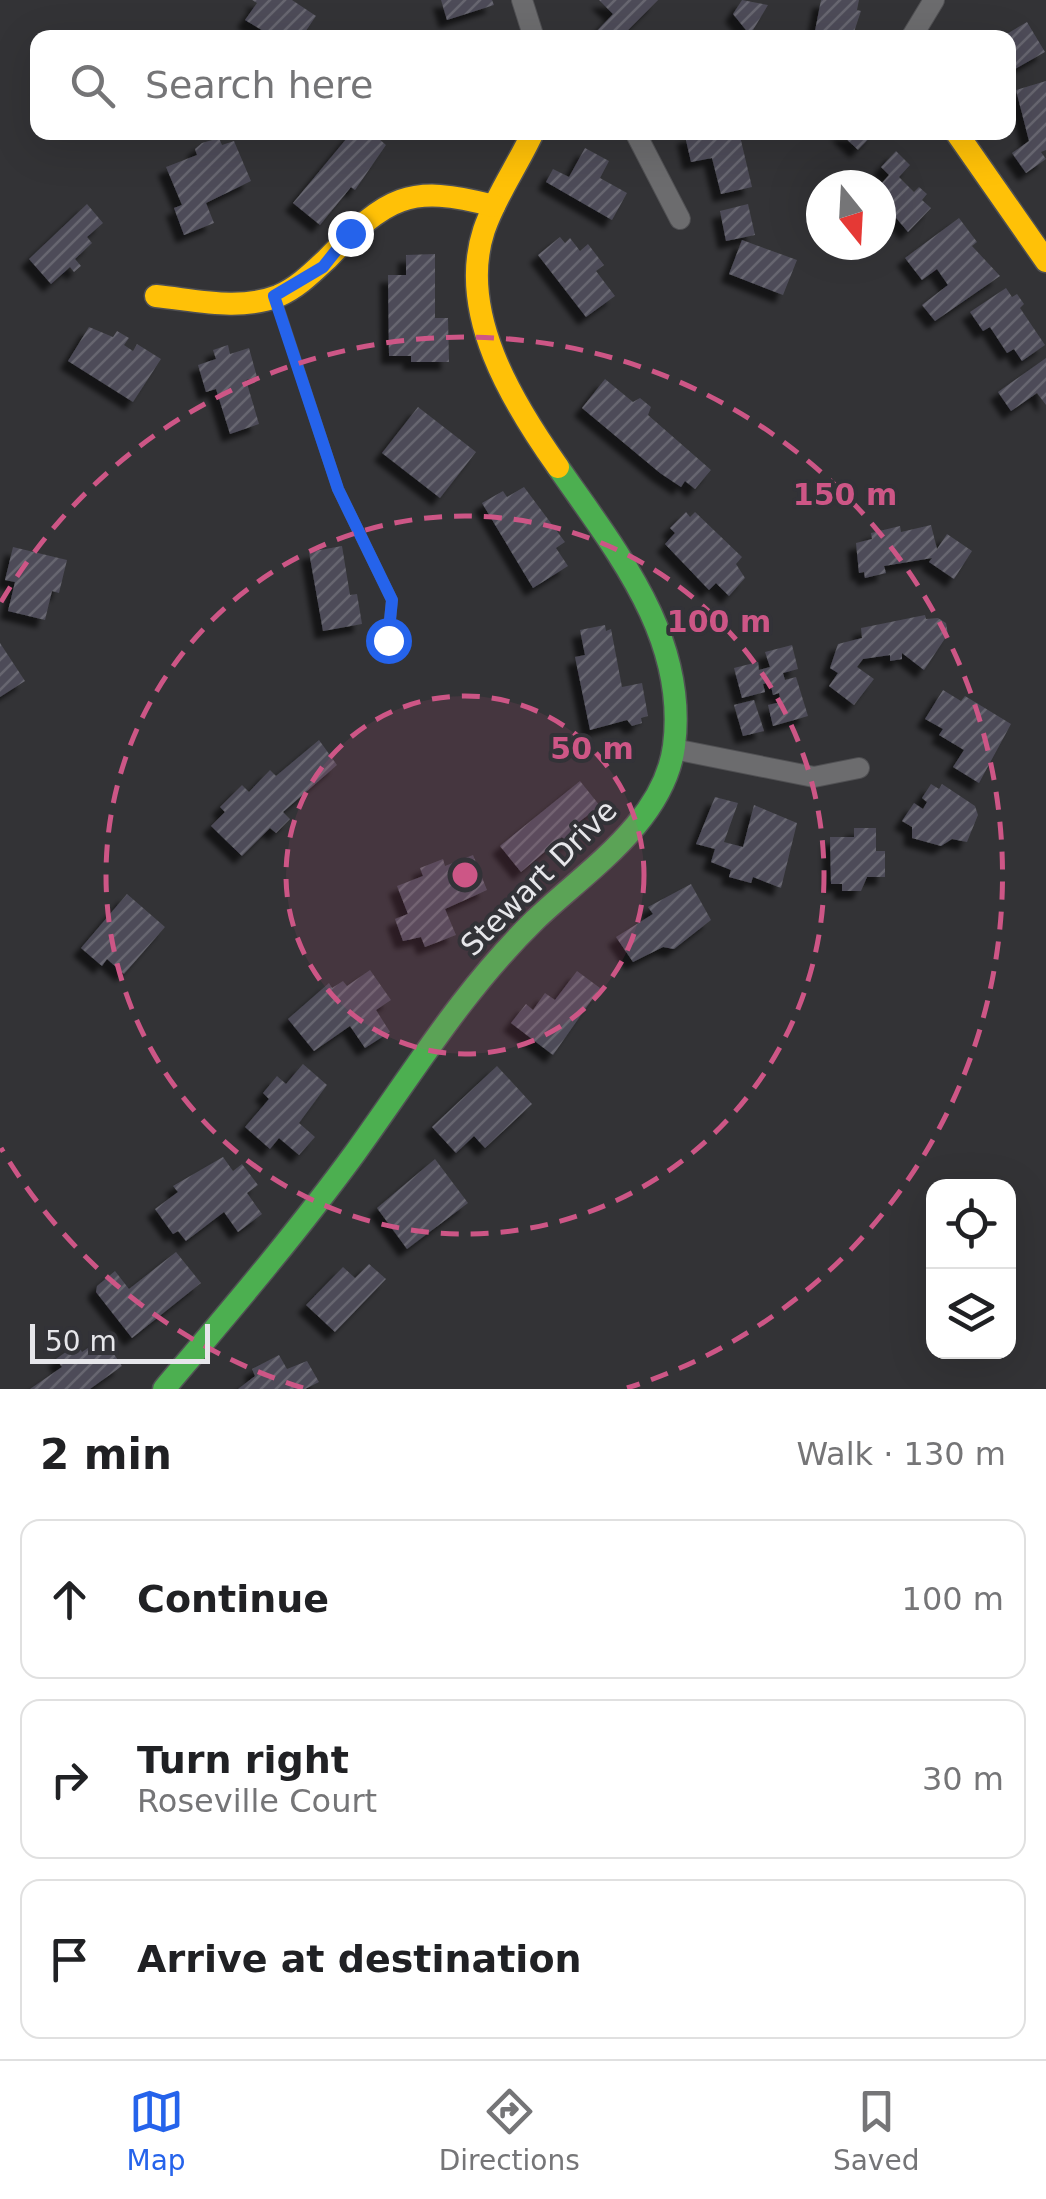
<!DOCTYPE html>
<html lang="en">
<head>
<meta charset="utf-8">
<style>
	body { margin:0; font-family:"DejaVu Sans",sans-serif; background:#f2f2f2; color:#202124 }
	.controls { position:absolute; right:30px; bottom:30px; display:grid; overflow:hidden; border-radius:20px; box-shadow:0 10px 40px #0002 }
	.controls button { width:90px; height:90px; display:grid; place-items:center; padding:0; border:0; border-bottom:2px solid #e0e0e0; background:#fff; color:#202124; font:50px sans-serif }
	.compass { position:absolute; left:806px; top:170px; width:90px; height:90px; border-radius:50%; background:#fff; box-shadow:0 10px 40px #0002; rotate:162deg }
	.scale { position:absolute; left:30px; bottom:25px; width:180px; box-sizing:border-box; padding-left:10px; border:5px solid #e6e6ea; border-top:0; font-size:28px; line-height:35px; white-space:nowrap; color:#e6e6ea; -webkit-text-stroke:8px #323237; paint-order:stroke }
	.stop { position:absolute; width:30px; height:30px; margin:-22px; border:8px solid #2563eb; border-radius:50%; background:#fff }
	.stop.end { background:#2563eb; border-color:#fff; box-shadow:0 2px 10px #0008 }
	.list { margin:0; padding:0; list-style:none }
	h2 { display:flex; justify-content:space-between; align-items:center; height:130px; margin:0; padding:0 40px; font-size:42px }
	h2 small { font-size:32px; font-weight:400; color:#757577 }
	.list li { display:grid; grid-template-columns:65px 1fr auto; gap:30px; align-items:center; box-sizing:border-box; height:160px; margin:0 20px 20px; padding:0 20px; border:2px solid #e0e0e0; border-radius:20px }
	.list b { display:block; font-size:38px; white-space:nowrap }
	.list p { margin:0; font-size:32px; white-space:nowrap; color:#757577 }
	.list em { font-size:32px; font-style:normal; color:#757577 }
	.icon { flex:none; width:55px; height:55px; fill:none; stroke:currentColor; stroke-width:2; stroke-linecap:round; stroke-linejoin:round }
	.map { position:relative; flex:none; width:1046px; height:1389px; overflow:hidden }
	.search { position:absolute; background:#fff; box-shadow:0 10px 40px #0002; left:30px; right:30px; top:30px; height:110px; display:flex; align-items:center; gap:25px; box-sizing:border-box; padding:0 35px; border-radius:20px; color:#757577; font-size:38px }
	.sheet { height:670px; background:#fff }
	nav { display:flex; justify-content:space-around; align-items:center; box-sizing:border-box; height:140px; border-top:2px solid #e0e0e0; background:#fff; font-size:28px; color:#757577 }
	nav a { display:grid; justify-items:center; gap:5px }
	nav .on { color:#2563eb }
	.map>svg:first-child { display:block }
</style>
</head>
<body>
<div class="map">
<svg width="1046" height="1389" viewBox="0 0 1046 1389">
	<defs>
		<pattern id="building-hatch" width="6" height="6" patternUnits="userSpaceOnUse" patternTransform="scale(2.5)"><rect width="6" height="6" fill="#4d4c58"/><path d="M-1 1l2-2M0 6l6-6M5 7l2-2" fill="none" stroke="#676670"/></pattern>
		<filter id="shadow"><feDropShadow dx="-8" dy="8" stdDeviation="2.5" flood-color="#0009"/></filter>
	</defs>
	<rect width="100%" height="100%" fill="#333336"/>
	<g fill="url(#building-hatch)" filter="url(#shadow)">
		<polygon points="252,0 292,0 316,16 301,38 275,38 245,20 257,3"/>
		<polygon points="441,0 492,0 494,5 447,20"/>
		<polygon points="599,0 658,0 626,32 628,38 590,38 613,14"/>
		<polygon points="742,0 768,5 750,35 733,14"/>
		<polygon points="821,0 859,0 857,10 861,11 852,38 830,38 815,31"/>
		<polygon points="1027,22 1045,52 1008,73 1008,38 1000,38"/>
		<polygon points="1046,81 1046,150 1041,152 1046,159 1026,173 1012,153 1029,141 1016,90"/>
		<polygon points="352,132 371,132 386,145 355,190 351,187 320,225 293,203"/>
		<polygon points="702,132 739,132 752,187 721,194 712,158 691,162 685,136"/>
		<polygon points="839,132 875,132 858,150"/>
		<polygon points="219,138 222,145 234,141 251,181 206,203 214,223 184,235 174,208 182,205 166,167 197,155 195,149 202,143"/>
		<polygon points="585,148 609,161 600,178 627,193 612,220 546,182 553,169 569,177"/>
		<polygon points="896,151 910,165 899,177 914,192 919,187 927,194 922,200 931,208 908,232 881,200 881,184 889,175 881,167"/>
		<polygon points="87,204 103,223 87,237 92,243 75,259 81,266 74,272 70,267 51,284 29,259"/>
		<polygon points="748,204 755,235 726,241 720,211"/>
		<polygon points="959,218 977,242 972,246 1000,276 935,321 922,305 948,285 937,269 922,280 905,258"/>
		<polygon points="560,237 565,243 570,238 580,251 588,244 604,265 596,271 615,296 586,317 538,255"/>
		<polygon points="742,240 797,260 783,295 729,274"/>
		<polygon points="435,254 435,318 448,318 449,362 411,362 411,356 389,356 388,275 406,275 406,255"/>
		<polygon points="1006,288 1012,297 1017,294 1024,304 1020,308 1045,345 1022,361 1014,349 1007,353 990,327 983,331 970,312"/>
		<polygon points="89,327 113,337 117,331 129,338 124,345 133,351 137,344 161,359 133,402 68,361"/>
		<polygon points="228,345 230,354 249,348 257,377 246,380 259,424 230,434 216,389 206,392 198,365 216,359 213,350"/>
		<polygon points="1046,358 1046,405 1037,393 1011,411 998,392"/>
		<polygon points="605,379 633,402 640,398 651,407 648,415 711,470 695,489 685,481 681,487 660,473 582,408"/>
		<polygon points="418,407 476,452 440,498 382,453"/>
		<polygon points="524,487 565,542 556,548 568,566 533,588 482,503 503,491 507,497"/>
		<polygon points="686,512 690,517 695,512 742,557 736,564 745,578 729,596 716,583 709,590 665,544 675,533 670,528"/>
		<polygon points="931,525 937,549 947,534 972,551 954,579 929,562 932,558 884,566 886,573 865,578 864,572 859,573 856,543 872,539 871,533 900,526 901,532"/>
		<polygon points="342,546 350,595 357,594 362,624 323,631 309,552"/>
		<polygon points="13,547 67,560 59,593 52,591 45,620 8,611 15,582 5,580"/>
		<polygon points="925,615 926,619 938,618 946,623 948,634 924,670 902,653 902,659 890,661 890,655 863,659 857,667 874,679 854,705 829,686 838,673 830,668 838,644 862,638 861,628"/>
		<polygon points="605,625 606,631 611,629 622,687 642,683 648,716 641,718 642,723 632,726 627,720 590,730 575,657 585,655 580,630"/>
		<polygon points="0,643 25,681 0,697"/>
		<polygon points="792,645 798,669 783,673 785,680 796,677 808,716 773,726 768,705 781,702 779,693 773,695 770,682 763,684 765,692 742,698 734,668 758,662 759,670 770,667 765,652"/>
		<polygon points="943,690 961,701 965,696 1011,724 979,783 953,767 964,750 939,735 943,729 925,719"/>
		<polygon points="754,700 764,731 743,736 734,705"/>
		<polygon points="319,740 337,765 283,812 290,819 276,833 270,828 242,856 211,826 225,812 220,807 242,785 249,792 270,770 276,776"/>
		<polygon points="580,781 600,806 575,825 581,832 567,844 562,837 521,872 500,846"/>
		<polygon points="931,784 939,789 942,784 975,806 978,815 967,842 952,839 941,846 912,838 912,827 902,821 914,803 923,809 927,802 922,798"/>
		<polygon points="715,797 738,803 724,842 743,847 754,805 797,823 781,888 753,877 751,883 729,877 731,870 711,862 715,849 696,844"/>
		<polygon points="854,828 876,828 876,851 885,851 885,877 867,877 861,891 842,891 842,884 831,884 830,837 854,837"/>
		<polygon points="473,855 487,890 445,909 456,935 425,947 421,937 403,941 395,919 408,914 397,886 423,876 420,868 443,859 445,866"/>
		<polygon points="691,884 711,920 674,949 663,947 633,962 616,937 653,914 648,907"/>
		<polygon points="127,894 165,927 124,974 107,959 102,966 81,948"/>
		<polygon points="370,970 391,1000 376,1010 390,1032 365,1048 350,1026 314,1051 288,1019 329,983 332,988 343,981 347,986"/>
		<polygon points="577,971 600,988 553,1055 511,1023 526,1004 533,1010 545,993 555,1000"/>
		<polygon points="303,1064 327,1085 299,1123 315,1137 299,1155 279,1138 270,1149 245,1127 269,1099 263,1093 277,1076 286,1084"/>
		<polygon points="497,1066 532,1104 485,1148 474,1136 456,1153 432,1127"/>
		<polygon points="223,1157 233,1171 242,1164 258,1185 247,1193 262,1214 238,1232 224,1212 186,1241 178,1231 173,1234 155,1209 178,1192 173,1186"/>
		<polygon points="435,1159 468,1203 407,1249 377,1208"/>
		<polygon points="176,1252 201,1283 132,1338 96,1292 97,1286 115,1271 129,1289"/>
		<polygon points="369,1264 386,1279 335,1332 306,1305 343,1267 355,1278"/>
		<polygon points="103,1338 122,1366 90,1389 30,1389 62,1367 56,1359 77,1344 82,1352"/>
		<polygon points="279,1355 287,1369 307,1361 319,1382 305,1389 238,1389 255,1376 252,1369"/>
	</g>
	<g fill="none" stroke-linecap="round" stroke-linejoin="round">
		<defs>
			<polyline id="lane" points="275,297 338,489 392,600 388,640"/>
			<g id="street">
				<polyline points="522,0 534,38"/>
				<polyline points="911,38 934,0"/>
				<polyline points="635,132 680,219"/>
				<polyline points="674,749 814,777 859,768"/>
			</g>
			<path id="fast" d="M164,1389C229,1312 295,1235 355,1153C413,1073 463,990 535,920C585,872 664,822 674,746C688,637 616,551 558,467"/>
			<g id="slow">
				<path d="M533,132C518,165 496,195 484,230C457,312 512,402 558,467"/>
				<polyline points="956,132 1046,261"/>
				<path d="M156,296C196,300 239,311 278,296C297,288 312,273 327,259C387,197 408,183 494,206"/>
			</g>
		</defs>
		<use href="#lane" stroke="#505053" stroke-width="12"/>
		<use href="#street" stroke="#505053" stroke-width="22"/>
		<use href="#fast" stroke="#505053" stroke-width="25"/>
		<use href="#slow" stroke="#505053" stroke-width="25"/>
		<use href="#lane" stroke="#6c6c6e" stroke-width="10"/>
		<use href="#street" stroke="#6c6c6e" stroke-width="20"/>
		<use href="#fast" stroke="#4caf50" stroke-width="22"/>
		<use href="#slow" stroke="#ffc107" stroke-width="22"/>
	</g>
	<g fill="none" stroke-linecap="round" stroke-linejoin="round">
		<polyline stroke="#2563eb" stroke-width="12" points="350,233 323,267 274,296 338,489 392,600 388,640"/>
	</g>
	<circle cx="465" cy="875" r="179" fill="#cd5686" fill-opacity=".12"/>
	<g fill="none" stroke="#cd5686" stroke-width="5" stroke-dasharray="18 12">
		<circle cx="465" cy="875" r="179"/>
		<circle cx="465" cy="875" r="359"/>
		<path d="M303 1388A538 538 0 0 1 1 1148M1 602A538 538 0 1 1 627 1388"/>
	</g>
	<g text-anchor="middle" stroke-width="8" stroke-linejoin="round" paint-order="stroke">
		<g font-size="30" fill="#e6e6ea" stroke="#323237">
			<text transform="translate(539 878) rotate(-45)" y="10">Stewart Drive</text>
		</g>
	</g>
	<circle cx="465" cy="875" r="15" fill="#cd5686" stroke="#323237" stroke-width="5"/>
	<g font-size="30" text-anchor="middle" font-weight="bold" fill="#cd5686" stroke="#323237" stroke-width="8" stroke-linejoin="round" paint-order="stroke">
		<text x="845" y="505">150 m</text>
		<text x="719" y="632">100 m</text>
		<text x="592" y="759">50 m</text>
	</g>
</svg>
<div class="controls">
<button><svg class="icon" aria-label="locate" viewBox="0 0 24 24"><circle cx="12" cy="12" r="6"/><path d="M12 2v4M12 18v4M2 12h4M18 12h4"/></svg></button>
<button><svg class="icon" aria-label="layers" viewBox="0 0 24 24"><path d="M12 4l9 5-9 5-9-5zM3 14l9 5 9-5"/></svg></button>
</div>
<svg class="compass" viewBox="-18 -18 36 36"><path d="M0-13l5 13h-10z" fill="#e53935"/><path d="M0 13l5-13h-10z" fill="#757577"/></svg>
<div class="scale">50 m</div>
<div class="stop" style="left:388px;top:640px"></div>
<div class="stop end" style="left:350px;top:233px"></div>
<div class="search"><svg class="icon" aria-label="search" viewBox="0 0 24 24"><circle cx="10" cy="10" r="6"/><path d="M15 15l6 6"/></svg>Search here</div>
</div>
<section class="sheet">
<h2>2 min<small>Walk · 130 m</small></h2>
<ul class="list">
<li><svg class="icon" aria-label="ahead" viewBox="0 0 24 24"><path d="M12 20V5M6 11l6-6 6 6"/></svg><div><b>Continue</b></div><em>100 m</em></li>
<li><svg class="icon" aria-label="right" viewBox="0 0 24 24"><path d="M7 20v-9h11M14 6l5 5-5 5"/></svg><div><b>Turn right</b><p>Roseville Court</p></div><em>30 m</em></li>
<li><svg class="icon" aria-label="arrive" viewBox="0 0 24 24"><path d="M6 21V4h12l-3 4 3 4H6"/></svg><div><b>Arrive at destination</b></div></li>
</ul>
</section>
<nav>
<a class="on"><svg class="icon" aria-label="map" viewBox="0 0 24 24"><path d="M3 6l6-2 6 2 6-2v14l-6 2-6-2-6 2zM9 4v14M15 6v14"/></svg>Map</a>
<a><svg class="icon" aria-label="directions" viewBox="0 0 24 24"><path d="M12 3l9 9-9 9-9-9zM9 14v-3h6M13 9l2 2-2 2"/></svg>Directions</a>
<a><svg class="icon" aria-label="saved" viewBox="0 0 24 24"><path d="M7 4h10v16l-5-4-5 4z"/></svg>Saved</a>
</nav>
</body>
</html>
